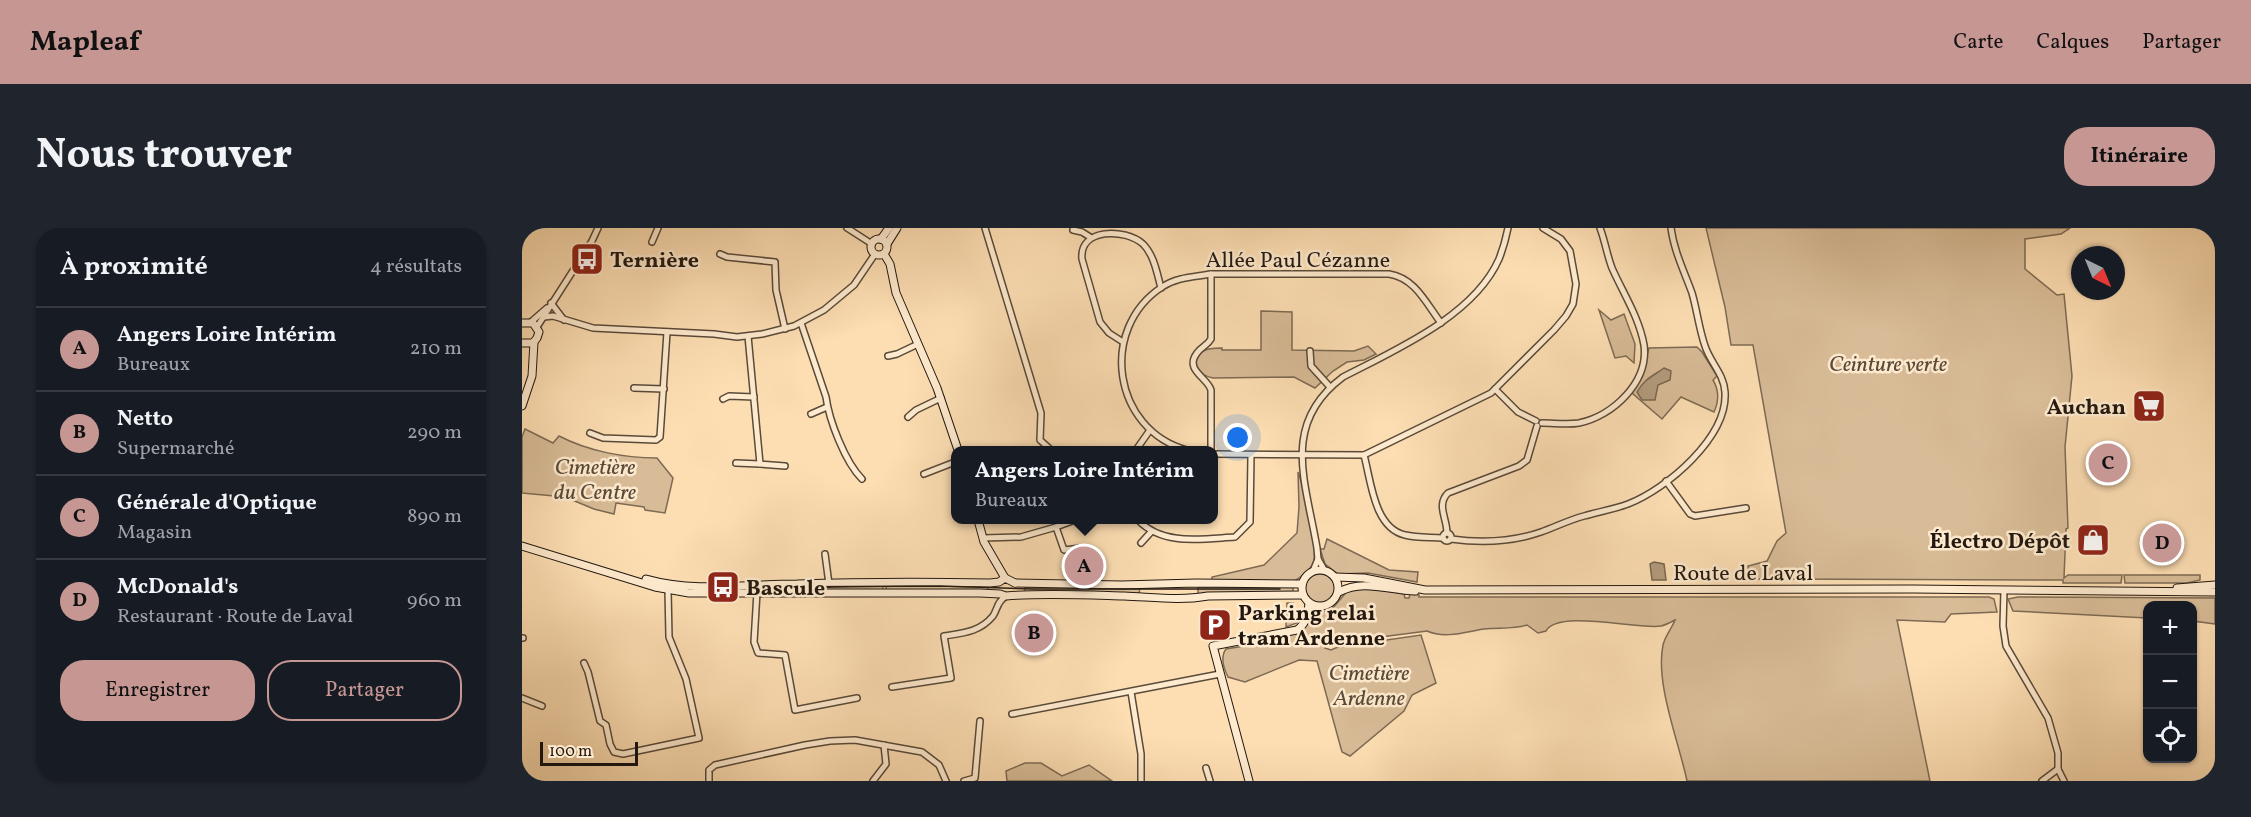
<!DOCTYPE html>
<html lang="fr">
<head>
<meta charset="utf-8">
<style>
	body { margin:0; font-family:Vollkorn,serif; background:#20242c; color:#f1f3f6 }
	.controls { position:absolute; right:18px; bottom:18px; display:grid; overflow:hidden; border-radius:12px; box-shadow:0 2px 4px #0004 }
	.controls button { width:54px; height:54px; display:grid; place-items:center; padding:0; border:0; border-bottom:2px solid #363941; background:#171b24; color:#f1f3f6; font:30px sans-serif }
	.compass { position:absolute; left:1549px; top:18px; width:54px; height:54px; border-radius:50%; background:#171b24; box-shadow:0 2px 4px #0004; rotate:137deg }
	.scale { position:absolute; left:18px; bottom:15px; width:98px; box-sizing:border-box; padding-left:6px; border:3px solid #221810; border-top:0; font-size:16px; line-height:21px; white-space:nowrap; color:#221810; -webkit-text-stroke:4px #feeace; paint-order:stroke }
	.you { position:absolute; left:716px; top:210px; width:21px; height:21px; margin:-15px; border:4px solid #fff; border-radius:50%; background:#1a73e8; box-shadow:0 0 0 9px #1a73e833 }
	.badge { display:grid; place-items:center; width:39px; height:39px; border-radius:50%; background:#c59692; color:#111; font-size:20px; font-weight:700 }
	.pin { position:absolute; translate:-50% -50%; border:3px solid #fff; box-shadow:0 2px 6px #0006 }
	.popup { position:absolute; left:429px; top:218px; width:267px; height:78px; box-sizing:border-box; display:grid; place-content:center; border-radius:12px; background:#171b24; filter:drop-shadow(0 2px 4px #0005); font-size:20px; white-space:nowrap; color:#9ea1a6 }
	.popup b { font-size:22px; color:#f1f3f6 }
	.popup::after { content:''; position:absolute; left:50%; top:100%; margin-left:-12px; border:12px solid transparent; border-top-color:#171b24 }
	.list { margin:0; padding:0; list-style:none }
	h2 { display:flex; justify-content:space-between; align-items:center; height:78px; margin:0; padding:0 24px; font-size:26px }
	h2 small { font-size:20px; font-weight:400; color:#9ea1a6 }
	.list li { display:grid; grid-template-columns:39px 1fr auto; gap:18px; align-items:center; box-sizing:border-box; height:84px; padding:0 24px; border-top:2px solid #363941 }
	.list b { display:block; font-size:22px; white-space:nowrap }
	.list p { margin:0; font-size:20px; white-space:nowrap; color:#9ea1a6 }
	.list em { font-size:20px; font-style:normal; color:#9ea1a6 }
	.actions { display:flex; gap:12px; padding:18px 24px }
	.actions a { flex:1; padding:14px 0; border:2px solid #c59692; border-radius:24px; text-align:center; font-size:21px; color:#c59692 }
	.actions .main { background:#c59692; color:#111 }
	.icon { flex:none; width:33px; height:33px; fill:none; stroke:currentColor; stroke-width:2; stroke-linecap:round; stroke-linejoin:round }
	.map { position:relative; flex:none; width:1693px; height:553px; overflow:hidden; border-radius:24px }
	header { display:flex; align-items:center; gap:36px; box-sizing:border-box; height:84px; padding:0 30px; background:#c59692; color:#111 }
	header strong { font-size:28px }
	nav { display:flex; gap:33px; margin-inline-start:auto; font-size:21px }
	.intro { display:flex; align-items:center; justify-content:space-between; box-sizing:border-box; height:144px; padding:0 36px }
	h1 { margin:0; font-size:42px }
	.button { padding:15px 27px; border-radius:24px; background:#c59692; color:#111; font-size:21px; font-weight:700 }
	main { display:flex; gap:36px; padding:0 36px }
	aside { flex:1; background:#171b24; border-radius:24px; box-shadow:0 2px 4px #0004 }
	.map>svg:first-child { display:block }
</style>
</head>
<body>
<header>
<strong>Mapleaf</strong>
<nav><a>Carte</a><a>Calques</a><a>Partager</a></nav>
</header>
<div class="intro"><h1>Nous trouver</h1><a class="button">Itinéraire</a></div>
<main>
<aside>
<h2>À proximité<small>4 résultats</small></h2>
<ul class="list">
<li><span class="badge">A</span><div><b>Angers Loire Intérim</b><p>Bureaux</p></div><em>210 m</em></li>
<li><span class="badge">B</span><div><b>Netto</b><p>Supermarché</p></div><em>290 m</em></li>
<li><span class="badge">C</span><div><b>Générale d'Optique</b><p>Magasin</p></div><em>890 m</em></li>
<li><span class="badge">D</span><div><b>McDonald's</b><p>Restaurant · Route de Laval</p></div><em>960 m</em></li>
</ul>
<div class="actions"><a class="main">Enregistrer</a><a>Partager</a></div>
</aside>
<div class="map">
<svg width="1693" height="553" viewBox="0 0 1693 553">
	<rect width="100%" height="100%" fill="#fddeb3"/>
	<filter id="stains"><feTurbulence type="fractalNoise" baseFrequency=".00333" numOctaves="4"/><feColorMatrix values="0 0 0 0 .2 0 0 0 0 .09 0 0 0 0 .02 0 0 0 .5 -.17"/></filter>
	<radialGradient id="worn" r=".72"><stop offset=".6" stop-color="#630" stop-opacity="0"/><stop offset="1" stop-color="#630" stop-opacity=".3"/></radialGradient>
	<g fill="#d8bc97" stroke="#7d6a54" stroke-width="1.5">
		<polygon points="1184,0 1548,0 1539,6 1503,11 1503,41 1535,67 1542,66 1550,148 1543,219 1546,300 1544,301 1542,350 1546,347 1600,347 1599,355 1541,355 1541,352 1536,352 1228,351 1226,338 1245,333 1255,313 1264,305 1231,117 1209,117 1203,79"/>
		<polygon points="1077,82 1089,92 1102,86 1113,116 1112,135 1104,128 1093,130"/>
		<path d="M739,83L770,84V122L832,123L846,118L854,126L842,132L825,134L811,143L793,160L772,149L691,150C678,148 666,133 681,123C686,120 694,120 700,120V122H739Z"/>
		<path d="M1175,119L1180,124L1195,148L1191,152C1197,162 1197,173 1192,184L1159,169L1140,191L1110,165L1118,152L1127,120Z"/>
		<path d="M3,201L31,215L37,208C66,223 102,230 135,230L151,250L143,285L123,282L122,279L94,275L92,286L72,281L43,269L0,265V209Z"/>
		<path d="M776,244C782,261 797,320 791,336C789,340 778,350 774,352C762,358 706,353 690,352V349L742,337L775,305L777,279Z"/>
		<polygon points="805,311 867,342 896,344 895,354 846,345 816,346 803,336 798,321 802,321"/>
		<circle cx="798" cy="361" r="15"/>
		<polygon points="1602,347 1678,347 1678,352 1665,355 1603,355"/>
		<polygon points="274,358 361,358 361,362 274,363"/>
		<polygon points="364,358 466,358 466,363 364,362"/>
		<polygon points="503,359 618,359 617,366 502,366"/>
		<rect x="676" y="359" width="95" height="7"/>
		<path d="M846,360L882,366L883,370H887L888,366L897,367V369H1467L1472,371L1475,384L1429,386L1423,394L1375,392L1408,553H1165C1157,514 1133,456 1141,417C1143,408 1150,400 1153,392C1149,394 1144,397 1139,398C1117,402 1036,381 1024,403L1016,405L1005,397C990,402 977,399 962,401C943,404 923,411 905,403L805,416L803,420L809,422L816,419L899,407L914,455L890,467L882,483L828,528L820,524L795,433L777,432L723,454L706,449C702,441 698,429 704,421L734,416V413L777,404L782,400L790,388L810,381L827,361Z"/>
		<polygon points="1496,369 1693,370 1693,396 1671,393 1670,377 1626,377 1625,390 1491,383 1486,371"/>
		<polygon points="765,375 771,375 772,381 778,390 775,395 764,399"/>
		<polygon points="503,535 519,535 540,548 567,537 590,553 485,553 484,543"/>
	</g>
	<g fill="#b39b7c" stroke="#796751" stroke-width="1.5">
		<path d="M1142,140L1149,143L1148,152L1136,157L1133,172H1120L1115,164C1122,151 1131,148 1142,140Z"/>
		<polygon points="1132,334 1142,336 1144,352 1130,352 1128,336"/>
	</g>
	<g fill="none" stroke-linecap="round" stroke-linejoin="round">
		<defs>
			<g id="street">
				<polyline points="325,0 350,16"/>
				<polyline points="463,0 519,185 518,212 529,222"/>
				<polyline points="551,2 560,4 568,9"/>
				<polyline points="130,14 136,0"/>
				<polyline points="198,26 205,29 253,34 254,62 263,101"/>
				<polyline points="29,75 42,92"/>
				<polyline points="22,89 31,88 71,100 192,106 215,109 240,106 272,98 302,82 332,57 353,26"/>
				<polyline points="9,94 25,80"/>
				<path d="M279,95L304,169C307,192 323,234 340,251"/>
				<polyline points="15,99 70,13 76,0"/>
				<polyline points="226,108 238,236 263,238"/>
				<path d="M601,114L587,105L578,94L560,31C557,0 603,0 621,16C632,27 635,45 639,60"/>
				<polyline points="788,123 789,138 808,159"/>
				<polyline points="366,128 375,126 396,116"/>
				<polyline points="112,160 142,161"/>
				<polyline points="973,161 996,184 1014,193"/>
				<polyline points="201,171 207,168 232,169"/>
				<polyline points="289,186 305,179"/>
				<polyline points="386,189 394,182 419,170"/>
				<path d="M1020,195C1032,195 1045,197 1057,195C1091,188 1127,154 1122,117C1117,89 1101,65 1090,40C1085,27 1083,13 1078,0"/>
				<polyline points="68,205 81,210 134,212 138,209 145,104"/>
				<polyline points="614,222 628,202"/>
				<path d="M665,222C591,202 576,101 640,59C655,49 672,49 689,46H867C893,50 904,75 919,95"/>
				<path d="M689,222V162C685,149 662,142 675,125C679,119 685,118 689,111V46"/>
				<polyline points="691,226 842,227 969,165 1032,102 1044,88 1051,76 1054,56 1048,23 1039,11 1021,0"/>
				<path d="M842,227C849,253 852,300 883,307C895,310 909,309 921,310"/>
				<polyline points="214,235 238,236"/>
				<polyline points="402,246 433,234"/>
				<polyline points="1144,253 1168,286 1173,288 1224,280"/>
				<path d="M616,292C641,318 679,311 713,309L728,294L729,227"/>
				<polyline points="534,299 553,292"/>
				<circle cx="925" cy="309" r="4"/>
				<path d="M925,305C925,290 914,277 926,265L997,238L1005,232L1015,198"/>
				<polyline points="461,310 499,309 534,299 542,322 559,320"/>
				<path d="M929,311C959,315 990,314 1019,304C1033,299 1047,292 1062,288C1076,284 1092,281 1106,276C1145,261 1206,209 1203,164C1202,146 1188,134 1183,118C1177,101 1175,82 1170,65C1162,43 1152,23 1149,0"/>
				<polyline points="619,315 629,304"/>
				<polyline points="303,326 307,356"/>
				<polyline points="796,331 803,343"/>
				<path d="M791,343L796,331L795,320C784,254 758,196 821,149C873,122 952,88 977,31C981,21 984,10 986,0"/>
				<polyline points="1482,362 1481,398 1484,418 1526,490 1536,525 1536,541 1542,553"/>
				<polyline points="235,364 232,414 236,425 263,427 273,482 335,470"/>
				<polyline points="0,410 1,410"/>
				<polyline points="62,435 66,444 78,493 84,497 88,516 92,524 101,526 177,510 164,451 147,409 146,362"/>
				<path d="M370,459L429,450L422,408C441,405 458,404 471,388C476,380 475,374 484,368"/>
				<polyline points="609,464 619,526 619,553"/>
				<polyline points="0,470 20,478"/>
				<polyline points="490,486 698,446"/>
				<polyline points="684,540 688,553"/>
				<polyline points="187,553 187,542 193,537 283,517 308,513 333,512 400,524 417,537 424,553"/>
				<polyline points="351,553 364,536 362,517"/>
				<polyline points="442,553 453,550 458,493"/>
				<polyline points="1520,553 1536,541"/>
			</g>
			<g id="secondary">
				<circle cx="357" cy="19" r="8"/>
				<polyline points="359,11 367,0"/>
				<polyline points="365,16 375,0"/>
				<polyline points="362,26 368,36 374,65 415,160 436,222"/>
				<polyline points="0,95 11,95 17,104 15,110 11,115 0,115"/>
				<polyline points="0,178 10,148 12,114"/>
				<polyline points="456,292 462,314 483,350"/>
				<path d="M0,318L133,359L167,365H458L478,366L484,368C520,365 565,367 602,368C630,369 658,373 686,368L781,367"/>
				<circle cx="798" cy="360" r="18"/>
				<polyline points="813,349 842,350 903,362 1391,361 1693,364"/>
				<path d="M124,351C174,365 224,356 275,356C339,354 403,354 468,355L477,354L483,350L493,355"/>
				<polyline points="493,355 599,357 674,355 780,356"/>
				<polyline points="1655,360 1693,357"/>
				<path d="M817,364C841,351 866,362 893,363"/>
				<path d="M727,553L691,418L775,402C785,395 786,386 787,375"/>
			</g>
		</defs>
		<use href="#street" stroke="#594a39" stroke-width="8"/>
		<use href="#secondary" stroke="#221810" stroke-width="9"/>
		<use href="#street" stroke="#feeace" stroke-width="5"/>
		<use href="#secondary" stroke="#feeace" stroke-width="7"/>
		<polyline stroke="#221810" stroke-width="1.5" points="235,359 418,358 512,361 758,361"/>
	</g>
	<defs>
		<symbol id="bus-square" viewBox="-11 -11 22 22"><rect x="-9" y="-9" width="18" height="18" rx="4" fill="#8f2418" stroke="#feeace"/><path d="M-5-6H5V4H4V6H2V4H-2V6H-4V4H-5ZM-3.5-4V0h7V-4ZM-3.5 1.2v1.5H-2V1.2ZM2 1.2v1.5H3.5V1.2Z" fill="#fff"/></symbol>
		<symbol id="supermarket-square" viewBox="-11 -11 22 22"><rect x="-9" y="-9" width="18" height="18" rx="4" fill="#8f2418" stroke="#feeace"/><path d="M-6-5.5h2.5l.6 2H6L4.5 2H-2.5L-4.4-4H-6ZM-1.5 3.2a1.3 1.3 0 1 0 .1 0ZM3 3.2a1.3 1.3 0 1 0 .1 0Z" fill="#fff"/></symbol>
		<symbol id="shop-square" viewBox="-11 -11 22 22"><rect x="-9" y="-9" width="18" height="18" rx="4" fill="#8f2418" stroke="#feeace"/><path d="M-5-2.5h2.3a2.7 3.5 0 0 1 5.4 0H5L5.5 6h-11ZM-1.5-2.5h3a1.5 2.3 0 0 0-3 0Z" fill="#fff"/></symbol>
		<symbol id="parking-square" viewBox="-11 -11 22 22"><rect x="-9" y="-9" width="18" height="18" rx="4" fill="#8f2418" stroke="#feeace"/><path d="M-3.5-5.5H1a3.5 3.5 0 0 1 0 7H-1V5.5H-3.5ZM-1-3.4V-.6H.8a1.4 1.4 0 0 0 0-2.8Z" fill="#fff"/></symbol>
	</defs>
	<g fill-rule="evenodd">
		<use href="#bus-square" x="46" y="12" width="38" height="38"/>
		<use href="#supermarket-square" x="1608" y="159" width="38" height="38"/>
		<use href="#shop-square" x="1552" y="293" width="38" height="38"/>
		<use href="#bus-square" x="182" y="340" width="38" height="38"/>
		<use href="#parking-square" x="674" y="378" width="38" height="38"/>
	</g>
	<g text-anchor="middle" stroke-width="5" stroke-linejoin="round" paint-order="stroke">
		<g font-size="22" font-weight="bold" fill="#221810" stroke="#feeace" text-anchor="start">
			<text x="88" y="39">Ternière</text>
			<text x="1604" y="186" text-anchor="end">Auchan</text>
			<text x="1548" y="320" text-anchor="end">Électro Dépôt</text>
			<text x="224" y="367">Bascule</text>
			<text x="716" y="392">Parking relai<tspan x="716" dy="25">tram Ardenne</tspan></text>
		</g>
		<g font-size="22" fill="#221810" stroke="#feeace">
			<text x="776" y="39">Allée Paul Cézanne</text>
			<text x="1221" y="352">Route de Laval</text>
		</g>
		<g font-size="22" font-style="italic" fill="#594938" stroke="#feeace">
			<text x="1366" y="143">Ceinture verte</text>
			<text x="73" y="246">Cimetière<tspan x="73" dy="25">du Centre</tspan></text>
			<text x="847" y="452">Cimetière<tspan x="847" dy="25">Ardenne</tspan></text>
		</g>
	</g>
	<rect width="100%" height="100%" filter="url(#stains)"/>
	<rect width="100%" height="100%" fill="url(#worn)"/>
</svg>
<div class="controls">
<button>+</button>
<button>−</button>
<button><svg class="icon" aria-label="locate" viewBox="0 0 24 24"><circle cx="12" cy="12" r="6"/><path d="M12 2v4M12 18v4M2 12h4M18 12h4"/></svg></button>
</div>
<svg class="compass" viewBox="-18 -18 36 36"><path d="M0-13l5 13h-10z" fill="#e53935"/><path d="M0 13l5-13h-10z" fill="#9ea1a6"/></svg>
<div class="scale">100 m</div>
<div class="you"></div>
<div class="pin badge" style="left:562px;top:338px">A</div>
<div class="popup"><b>Angers Loire Intérim</b>Bureaux</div>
<div class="pin badge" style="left:512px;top:405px">B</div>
<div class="pin badge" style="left:1586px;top:235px">C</div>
<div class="pin badge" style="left:1640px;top:315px">D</div>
</div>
</main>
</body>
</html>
